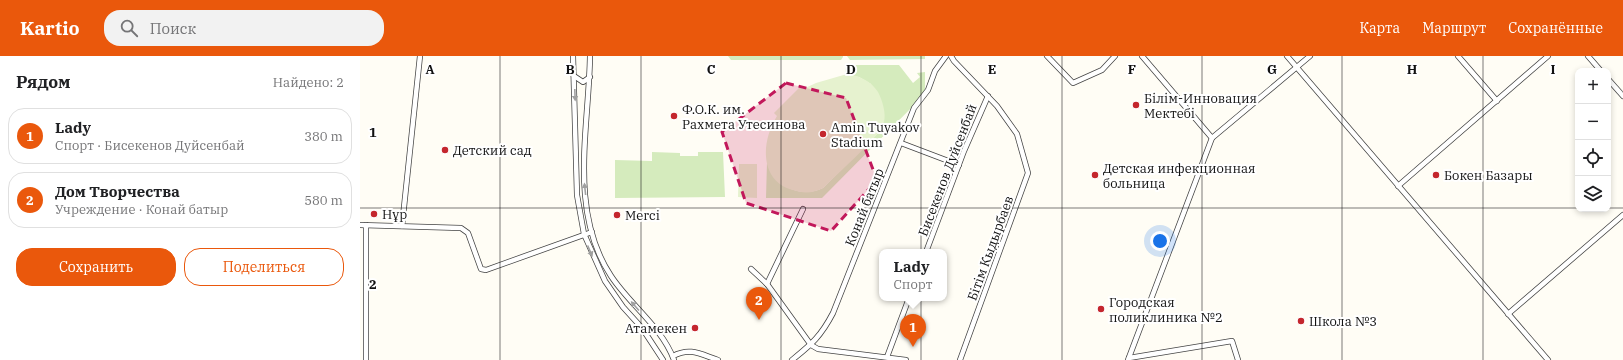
<!DOCTYPE html>
<html lang="ru">
<head>
<meta charset="utf-8">
<style>
	body { margin:0; font-family:"IBM Plex Serif",serif; background:#f2f2f2; color:#202124 }
	.controls { position:absolute; right:12px; top:12px; display:grid; overflow:hidden; border-radius:8px; box-shadow:0 2px 6px #0003 }
	.controls button { width:36px; height:36px; display:grid; place-items:center; padding:0; border:0; border-bottom:1px solid #e0e0e0; background:#fff; color:#202124; font:20px sans-serif }
	.you { position:absolute; left:800px; top:185px; width:14px; height:14px; margin:-10px; border:3px solid #fff; border-radius:50%; background:#1a73e8; box-shadow:0 0 0 6px #1a73e833 }
	.badge { display:grid; place-items:center; width:26px; height:26px; border-radius:50%; background:#ea580c; color:#fff; font-size:13px; font-weight:700 }
	.pin { position:absolute; translate:-50% -33px; filter:drop-shadow(0 1px 2px #0008) }
	.pin::after { content:''; position:absolute; top:21px; width:14px; height:12px; background:inherit; clip-path:polygon(0 0,100% 0,50% 100%) }
	.popup { position:absolute; left:519px; top:193px; width:68px; height:52px; box-sizing:border-box; display:grid; place-content:center; border-radius:8px; background:#fff; filter:drop-shadow(0 1px 3px #0005); font-size:13px; white-space:nowrap; color:#757577 }
	.popup b { font-size:15px; color:#202124 }
	.popup::after { content:''; position:absolute; left:50%; top:100%; margin-left:-8px; border:8px solid transparent; border-top-color:#fff }
	.list { margin:0; padding:0; list-style:none }
	h2 { display:flex; justify-content:space-between; align-items:center; height:52px; margin:0; padding:0 16px; font-size:17px }
	h2 small { font-size:13px; font-weight:400; color:#757577 }
	.list li { display:grid; grid-template-columns:26px 1fr auto; gap:12px; align-items:center; box-sizing:border-box; height:56px; margin:0 8px 8px; padding:0 8px; border:1px solid #e0e0e0; border-radius:16px }
	.list b { display:block; font-size:15px; white-space:nowrap }
	.list p { margin:0; font-size:13px; white-space:nowrap; color:#757577 }
	.list em { font-size:13px; font-style:normal; color:#757577 }
	.actions { display:flex; gap:8px; padding:12px 16px }
	.actions a { flex:1; padding:9px 0; border:1px solid #ea580c; border-radius:16px; text-align:center; font-size:14px; color:#ea580c }
	.actions .main { background:#ea580c; color:#fff }
	.icon { flex:none; width:22px; height:22px; fill:none; stroke:currentColor; stroke-width:2; stroke-linecap:round; stroke-linejoin:round }
	.map { position:relative; flex:none; width:1263px; height:304px; overflow:hidden }
	header { display:flex; align-items:center; gap:24px; box-sizing:border-box; height:56px; padding:0 20px; background:#ea580c; color:#fff }
	header strong { font-size:19px }
	nav { display:flex; gap:22px; margin-inline-start:auto; font-size:14px }
	.search { width:280px; height:36px; background:#f2f2f2; display:flex; align-items:center; gap:10px; box-sizing:border-box; padding:0 14px; border-radius:16px; color:#757577; font-size:15px }
	main { display:flex }
	aside { flex:1; background:#fff }
	.map>svg:first-child { display:block }
</style>
</head>
<body>
<header>
<strong>Kartio</strong>
<div class="search"><svg class="icon" aria-label="search" viewBox="0 0 24 24"><circle cx="10" cy="10" r="6"/><path d="M15 15l6 6"/></svg>Поиск</div>
<nav><a>Карта</a><a>Маршрут</a><a>Сохранённые</a></nav>
</header>
<main>
<aside>
<h2>Рядом<small>Найдено: 2</small></h2>
<ul class="list">
<li><span class="badge">1</span><div><b>Lady</b><p>Спорт · Бисекенов Дуйсенбай</p></div><em>380 m</em></li>
<li><span class="badge">2</span><div><b>Дом Творчества</b><p>Учреждение · Конай батыр</p></div><em>580 m</em></li>
</ul>
<div class="actions"><a class="main">Сохранить</a><a>Поделиться</a></div>
</aside>
<div class="map">
<svg width="1263" height="304" viewBox="0 0 1263 304">
	<rect width="100%" height="100%" fill="#fffdf5"/>
	<g fill="#d5ebbd">
		<polygon points="368,0 483,0 483,1 481,4 371,4"/>
		<polygon points="487,0 565,0 565,3 490,4"/>
		<path d="M486,9H539L553,27L560,21L557,17L565,16V38L462,142H406L407,106C413,130 441,143 463,132L519,76L511,28L499,21L485,19Z"/>
		<polygon points="292,96 320,97 320,100 338,100 338,96 363,96 365,141 255,142 255,104 292,105"/>
	</g>
	<g fill="#e6f2cf">
		<path d="M487,18C500,20 511,25 518,36C523,46 527,59 523,69C517,83 476,119 463,132C453,137 444,138 433,134C399,125 401,85 417,60L414,57L440,31L443,33L456,27Z"/>
		<polygon points="379,108 397,108 397,142 378,141"/>
	</g>
	<g fill="none" stroke-linecap="round" stroke-linejoin="round">
		<defs>
			<g id="minor">
				<polyline points="213,0 217,139 224,178 245,225 263,251 282,272 303,304"/>
				<path d="M230,0C229,72 208,155 251,220C270,249 302,271 314,304"/>
				<polyline points="591,0 594,5 637,50 657,78 668,117 600,304"/>
				<polyline points="687,0 713,27 742,14 755,0"/>
				<polyline points="782,0 852,82"/>
				<polyline points="927,0 1188,304"/>
				<polyline points="1098,0 1137,45"/>
				<polyline points="1228,0 1241,15"/>
				<polyline points="214,20 223,26 230,21"/>
				<polyline points="1248,23 1263,40"/>
				<polyline points="541,87 599,109"/>
				<polyline points="1038,130 1188,0"/>
				<polyline points="0,169 101,172 108,177 121,213 126,214 232,176"/>
				<polyline points="42,170 60,0"/>
				<polyline points="566,196 604,95 628,40"/>
				<polyline points="391,213 407,228 451,289 458,293 546,304"/>
				<polyline points="407,228 443,153"/>
				<polyline points="1148,258 1263,159"/>
				<path d="M313,300C330,291 340,298 358,304"/>
				<polyline points="527,301 549,242"/>
				<polyline points="769,302 872,285 878,304"/>
				<polyline points="6,304 6,169"/>
				<path d="M432,304C452,288 461,280 473,257L554,52L568,34L575,15L586,0"/>
				<polyline points="768,304 852,82 950,0"/>
			</g>
		</defs>
		<use href="#minor" stroke="#444" stroke-width="6"/>
		<use href="#minor" stroke="#fff" stroke-width="4.5"/>
	</g>
	<defs><path id="oneway-solid" d="M-6-.8H1V-3.2L6.5 0L1 3.2V.8H-6Z"/></defs>
	<g fill="#a0a0a0">
		<use href="#oneway-solid" transform="translate(215 39) rotate(88)"/>
		<use href="#oneway-solid" transform="translate(225 133) rotate(-96)"/>
		<use href="#oneway-solid" transform="translate(230 195) rotate(67)"/>
		<use href="#oneway-solid" transform="translate(275 250) rotate(-131)"/>
	</g>
	<path fill="#c2185b" fill-opacity="0.2" stroke="#c2185b" stroke-width="3" stroke-dasharray="8 5" stroke-linejoin="round" d="M426,27L486,42L517,124L471,175L386,147L362,76Z"/>
	<path fill="none" stroke="#111" stroke-width="1" stroke-opacity="0.55" d="M140,0V304M281,0V304M421,0V304M561,0V304M702,0V304M842,0V304M982,0V304M1123,0V304M0,152H1218M1248,152H1263"/>
	<g fill="#c4262e" stroke="#fff" stroke-width="1.5">
		<circle cx="776" cy="49" r="4"/>
		<circle cx="314" cy="60" r="4"/>
		<circle cx="463" cy="78" r="4"/>
		<circle cx="85" cy="94" r="4"/>
		<circle cx="735" cy="119" r="4"/>
		<circle cx="1076" cy="119" r="4"/>
		<circle cx="14" cy="158" r="4"/>
		<circle cx="257" cy="159" r="4"/>
		<circle cx="741" cy="253" r="4"/>
		<circle cx="941" cy="265" r="4"/>
		<circle cx="335" cy="272" r="4"/>
	</g>
	<g text-anchor="middle" stroke-width="4" stroke-linejoin="round" paint-order="stroke">
		<g font-size="13" fill="#111" stroke="#fff" text-anchor="start">
			<text x="784" y="47">Білім-Инновация<tspan x="784" dy="15">Мектебі</tspan></text>
			<text x="322" y="58">Ф.О.К. им.<tspan x="322" dy="15">Рахмета Утесинова</tspan></text>
			<text x="471" y="76">Amin Tuyakov<tspan x="471" dy="15">Stadium</tspan></text>
			<text x="93" y="99">Детский сад</text>
			<text x="743" y="117">Детская инфекционная<tspan x="743" dy="15">больница</tspan></text>
			<text x="1084" y="124">Бокен Базары</text>
			<text x="22" y="163">Нұр</text>
			<text x="265" y="164">Merci</text>
			<text x="749" y="251">Городская<tspan x="749" dy="15">поликлиника №2</tspan></text>
			<text x="949" y="270">Школа №3</text>
			<text x="327" y="277" text-anchor="end">Атамекен</text>
		</g>
		<g font-size="13" fill="#111" stroke="#fff">
			<text transform="translate(587 114) rotate(-69)" y="5">Бисекенов Дуйсенбай</text>
			<text transform="translate(504 151) rotate(-68)" y="5">Конай батыр</text>
			<text transform="translate(630 192) rotate(-70)" y="5">Бiтiм Кыдырбаев</text>
		</g>
	</g>
	<g font-size="13" text-anchor="middle" font-weight="bold" fill="#111" stroke="#fff" stroke-width="4" stroke-linejoin="round" paint-order="stroke">
		<text x="70" y="18">A</text>
		<text x="210" y="18">B</text>
		<text x="351" y="18">C</text>
		<text x="491" y="18">D</text>
		<text x="632" y="18">E</text>
		<text x="772" y="18">F</text>
		<text x="912" y="18">G</text>
		<text x="1052" y="18">H</text>
		<text x="1193" y="18">I</text>
		<text x="13" y="81">1</text>
		<text x="13" y="233">2</text>
	</g>
</svg>
<div class="controls">
<button>+</button>
<button>−</button>
<button><svg class="icon" aria-label="locate" viewBox="0 0 24 24"><circle cx="12" cy="12" r="6"/><path d="M12 2v4M12 18v4M2 12h4M18 12h4"/></svg></button>
<button><svg class="icon" aria-label="layers" viewBox="0 0 24 24"><path d="M12 4l9 5-9 5-9-5zM3 14l9 5 9-5"/></svg></button>
</div>
<div class="you"></div>
<div class="pin badge" style="left:553px;top:291px">1</div>
<div class="popup"><b>Lady</b>Спорт</div>
<div class="pin badge" style="left:399px;top:264px">2</div>
</div>
</main>
</body>
</html>
